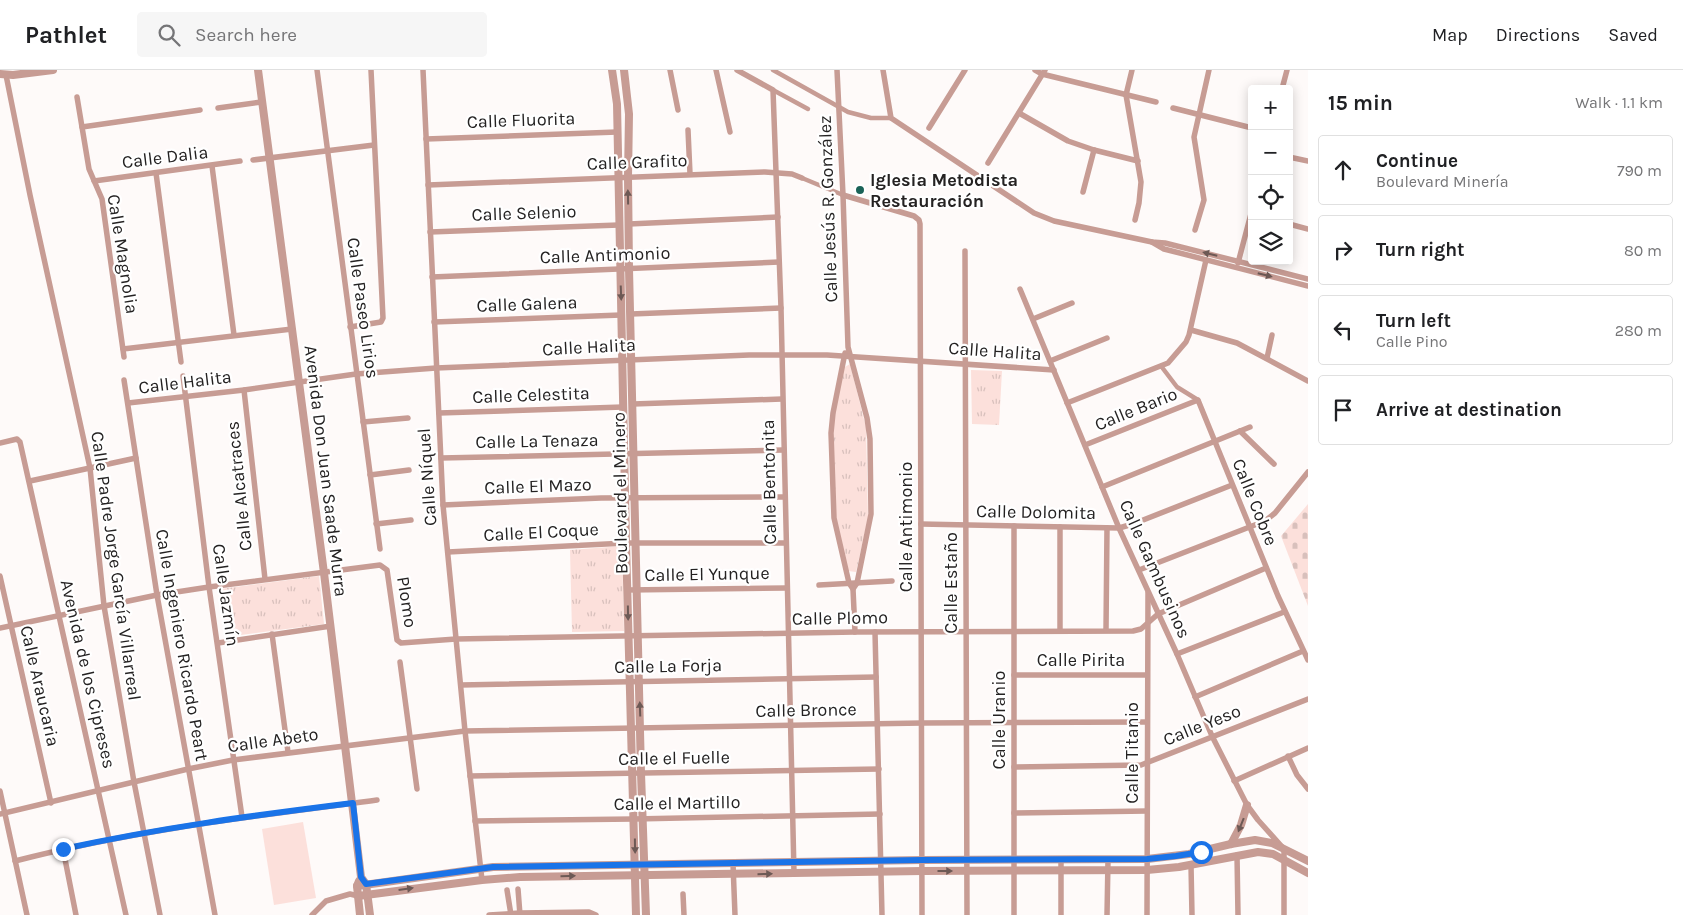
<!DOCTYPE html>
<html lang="en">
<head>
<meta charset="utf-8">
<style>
	body { margin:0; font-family:Karla,sans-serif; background:#f6f6f6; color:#202124 }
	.controls { position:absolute; right:15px; top:15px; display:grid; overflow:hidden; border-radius:5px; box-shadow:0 2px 12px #0003 }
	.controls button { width:45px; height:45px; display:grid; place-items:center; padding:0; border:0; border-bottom:1px solid #e0e0e0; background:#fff; color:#202124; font:25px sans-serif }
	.stop { position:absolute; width:15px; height:15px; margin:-11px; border:4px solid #1a73e8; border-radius:50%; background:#fff }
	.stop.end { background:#1a73e8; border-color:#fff; box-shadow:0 1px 5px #0008 }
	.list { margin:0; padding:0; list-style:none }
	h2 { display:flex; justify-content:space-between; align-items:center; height:65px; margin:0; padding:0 20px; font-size:21px }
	h2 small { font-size:16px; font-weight:400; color:#757577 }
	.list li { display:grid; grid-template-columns:32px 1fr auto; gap:15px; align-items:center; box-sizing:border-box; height:70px; margin:0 10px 10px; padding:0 10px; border:1px solid #e0e0e0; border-radius:5px }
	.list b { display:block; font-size:19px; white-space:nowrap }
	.list p { margin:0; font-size:16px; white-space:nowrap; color:#757577 }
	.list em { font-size:16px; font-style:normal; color:#757577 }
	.icon { flex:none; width:28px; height:28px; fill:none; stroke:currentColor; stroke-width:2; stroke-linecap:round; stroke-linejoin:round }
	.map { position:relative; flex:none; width:1308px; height:845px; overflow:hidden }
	header { display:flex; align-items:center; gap:30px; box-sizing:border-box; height:70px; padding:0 25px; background:#fff; border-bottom:1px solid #e0e0e0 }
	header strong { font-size:24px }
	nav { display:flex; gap:28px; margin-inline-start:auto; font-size:18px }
	.search { width:350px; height:45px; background:#f6f6f6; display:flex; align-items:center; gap:12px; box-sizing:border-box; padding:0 18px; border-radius:5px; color:#757577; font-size:19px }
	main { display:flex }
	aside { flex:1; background:#fff }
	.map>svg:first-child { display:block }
</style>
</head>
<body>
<header>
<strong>Pathlet</strong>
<div class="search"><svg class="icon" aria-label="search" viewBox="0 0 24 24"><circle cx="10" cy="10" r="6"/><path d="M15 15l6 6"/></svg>Search here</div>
<nav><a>Map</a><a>Directions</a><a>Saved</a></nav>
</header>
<main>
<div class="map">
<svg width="1308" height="845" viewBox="0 0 1308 845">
	<defs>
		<pattern id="cemetery-stones" width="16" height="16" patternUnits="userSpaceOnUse" patternTransform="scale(1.25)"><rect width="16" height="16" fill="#fce0db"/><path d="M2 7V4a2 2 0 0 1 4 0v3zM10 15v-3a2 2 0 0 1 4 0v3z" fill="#d8c0bc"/></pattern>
		<pattern id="park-tufts" width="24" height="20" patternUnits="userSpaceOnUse" patternTransform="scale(1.25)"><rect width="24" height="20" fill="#fce0db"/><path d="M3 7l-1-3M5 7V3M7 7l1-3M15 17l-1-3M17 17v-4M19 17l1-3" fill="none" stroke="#d8c0bc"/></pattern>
	</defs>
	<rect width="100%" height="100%" fill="#fefaf9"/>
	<polygon fill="#fce0db" points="303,752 316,828 274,835 262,759"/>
	<polygon fill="url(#cemetery-stones)" points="1308,434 1308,536 1281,466"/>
	<g fill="url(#park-tufts)">
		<polygon points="850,294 866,357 868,448 856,502 848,501 836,455 833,353 843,298"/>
		<polygon points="971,300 1002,301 999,355 972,354"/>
		<polygon points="622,476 624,561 572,562 570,480"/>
		<polygon points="319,506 324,554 226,567 220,519"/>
	</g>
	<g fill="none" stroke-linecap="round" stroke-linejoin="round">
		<g stroke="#c79c94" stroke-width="4.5">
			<polyline points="773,0 848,42 871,48 891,48"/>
			<polyline points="773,20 808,39"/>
			<polyline points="802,108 843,125"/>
			<polyline points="1161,296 1177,317 1198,330"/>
		</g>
		<g stroke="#c79c94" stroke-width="5.5">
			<polyline points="317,0 380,479"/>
			<polyline points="423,0 443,435 465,661 482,810"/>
			<polyline points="670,0 678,40"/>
			<polyline points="716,0 730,62"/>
			<polyline points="737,0 773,20 781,238 794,803"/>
			<polyline points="837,0 843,125 848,277 867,348 870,369 871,444 857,513 853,519 855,562"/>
			<polyline points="883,0 891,48 1034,143 1054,151 1152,172 1165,173 1308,209"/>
			<polyline points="1035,0 1042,4 1156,32"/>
			<polyline points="1132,0 1126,25 1141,112 1139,133 1135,150"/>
			<polyline points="6,5 30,125 90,398 104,536 134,712 160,845"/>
			<polyline points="1282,19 1287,0"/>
			<polyline points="77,27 89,99 102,129 124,287"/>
			<polyline points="218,38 261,32"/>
			<polyline points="1173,38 1252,58"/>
			<polyline points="1019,43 1068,71 1094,80 1138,91"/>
			<polyline points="82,57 200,40"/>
			<polyline points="929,58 965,0"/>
			<polyline points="688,60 690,104"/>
			<polyline points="426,69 617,62"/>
			<polyline points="1289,87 1308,91"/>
			<polyline points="253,90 374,75"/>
			<polyline points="988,93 1045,0"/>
			<polyline points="212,96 234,265"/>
			<polyline points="156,103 181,292"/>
			<polyline points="94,111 240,91"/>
			<polyline points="428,115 765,102 792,104 802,108"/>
			<polyline points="1083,122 1094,80"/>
			<polyline points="843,125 914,146 919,150 920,154 922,845"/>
			<polyline points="629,154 778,147"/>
			<polyline points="1289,154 1308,159"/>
			<polyline points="1195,160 1204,130 1194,67 1209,0"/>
			<polyline points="430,162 619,155"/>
			<polyline points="1152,172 1164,179 1308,216"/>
			<polyline points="965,181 967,845"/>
			<polyline points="1238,193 1252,140"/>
			<polyline points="432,207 779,192"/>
			<polyline points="1020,219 1119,458 1177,584 1212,666 1247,735 1258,750 1284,779 1284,845"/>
			<polyline points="631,244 781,238"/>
			<polyline points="1033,249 1072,233"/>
			<polyline points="434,252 621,245"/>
			<polyline points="350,257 381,252 383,248 371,0"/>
			<polyline points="1191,260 1237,273 1308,311"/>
			<polyline points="123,279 292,259"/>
			<polyline points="845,283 833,343 831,363 834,448 849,513 853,519"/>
			<polyline points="1267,288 1272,265"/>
			<polyline points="1050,291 1107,268"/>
			<polyline points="183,306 209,517 242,747"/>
			<polyline points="124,310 157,525 215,845"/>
			<polyline points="244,320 265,509"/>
			<polyline points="128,333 244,320 356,304 436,298 749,285 827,285 1054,300"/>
			<polyline points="1067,333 1168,293 1186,272 1189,265 1206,190"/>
			<polyline points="633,334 782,329"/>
			<polyline points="439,343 623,337"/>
			<polyline points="363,352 408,348"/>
			<polyline points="1240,361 1274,394"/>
			<polyline points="0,373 17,369 20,372 126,845"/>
			<polyline points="1085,375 1198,330 1278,526 1308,590"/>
			<polyline points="441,388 783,380"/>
			<polyline points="370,405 409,400"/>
			<polyline points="30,411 136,388"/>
			<polyline points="1102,417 1250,357"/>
			<polyline points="443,435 601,428 784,427"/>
			<polyline points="376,454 411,450"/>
			<polyline points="921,454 1119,458 1133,454 1232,415"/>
			<polyline points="1060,457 1060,561"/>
			<polyline points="448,482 626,473 785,473"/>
			<polyline points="1139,500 1265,451 1275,443 1308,402"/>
			<polyline points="0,506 51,733"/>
			<polyline points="819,515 892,511"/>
			<polyline points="627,520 786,518"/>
			<polyline points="0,558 157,525 209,517 380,495 387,500 397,570 401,573 456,569 855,562 1133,561 1141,559 1158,544 1266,498"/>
			<polyline points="1106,560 1107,458"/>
			<polyline points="875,562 882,845"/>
			<polyline points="272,564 288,682"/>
			<polyline points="218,573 331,556"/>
			<polyline points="1177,584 1284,542"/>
			<polyline points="400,592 417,719"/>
			<polyline points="1014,605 1147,605"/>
			<polyline points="461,615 876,607"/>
			<polyline points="1195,627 1303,581"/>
			<polyline points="1288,686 1297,705 1308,719"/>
			<polyline points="1014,697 1141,695 1308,629"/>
			<polyline points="470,706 879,699"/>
			<polyline points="1234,711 1308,678"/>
			<polyline points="0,721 27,845"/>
			<polyline points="1014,743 1147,741"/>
			<polyline points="0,744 188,699 233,690 465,661 922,653 1147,652"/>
			<polyline points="475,751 634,749 880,744"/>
			<polyline points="63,779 76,845"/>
			<polyline points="1237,785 1238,845"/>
			<polyline points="1061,790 1061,845"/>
			<path d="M15,791C134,760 255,746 377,730"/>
			<polyline points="733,794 735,845"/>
			<polyline points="1191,795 1192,845"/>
			<polyline points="518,819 520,845"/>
			<polyline points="507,820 511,845"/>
			<polyline points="683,824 684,845"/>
			<polyline points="312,845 326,831 350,824 358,826"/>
			<polyline points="489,845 520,843 589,842 596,845"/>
			<polyline points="1014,845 1014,456"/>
			<polyline points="1107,845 1108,790"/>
			<polyline points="1147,845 1148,523"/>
		</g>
		<g stroke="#c79c94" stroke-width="8">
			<polyline points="258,0 324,503 361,807 366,814 370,845"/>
			<polyline points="612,0 617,34 626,473 636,845"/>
			<polyline points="624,0 629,44 628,107 629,199 641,703 646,845"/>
			<polyline points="0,4 13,5 53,0"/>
			<polyline points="1231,774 1241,755 1247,735"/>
			<polyline points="359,811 357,816 360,845"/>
			<polyline points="357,816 493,797 922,790 1147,789 1189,784 1231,774 1255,770 1272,773 1308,791"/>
			<polyline points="358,826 482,810 520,807 922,801 1147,800 1179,797 1258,782 1273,784 1308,803"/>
		</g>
	</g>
	<defs><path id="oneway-solid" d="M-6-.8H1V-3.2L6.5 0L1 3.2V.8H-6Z" transform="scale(1.25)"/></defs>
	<g fill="#6d5955">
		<use href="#oneway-solid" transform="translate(628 127) rotate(-91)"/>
		<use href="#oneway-solid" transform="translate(1210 184) rotate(-166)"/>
		<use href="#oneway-solid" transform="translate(1265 205) rotate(14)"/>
		<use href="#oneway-solid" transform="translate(621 223) rotate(88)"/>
		<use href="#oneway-solid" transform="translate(628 543) rotate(89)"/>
		<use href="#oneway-solid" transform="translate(640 639) rotate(-92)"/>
		<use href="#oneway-solid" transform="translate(1241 755) rotate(112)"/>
		<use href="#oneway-solid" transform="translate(635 776) rotate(89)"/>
		<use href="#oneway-solid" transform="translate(945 801)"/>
		<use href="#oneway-solid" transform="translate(765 804) rotate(-1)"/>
		<use href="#oneway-solid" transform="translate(568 806) rotate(-1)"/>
		<use href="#oneway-solid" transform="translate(406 819) rotate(-8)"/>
	</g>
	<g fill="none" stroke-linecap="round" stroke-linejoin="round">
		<path stroke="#1a73e8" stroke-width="6" d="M63,779C159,758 256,745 353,733L361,807L366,814L493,797L922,790L1147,789L1176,786L1201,782"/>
	</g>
	<circle fill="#1a6257" stroke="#fff" stroke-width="2" cx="860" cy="120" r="5"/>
	<g text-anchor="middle" stroke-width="4.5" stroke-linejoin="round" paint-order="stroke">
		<g font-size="18" fill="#242222" stroke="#fff">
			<text transform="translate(521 50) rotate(-2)" y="6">Calle Fluorita</text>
			<text transform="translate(165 87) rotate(-7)" y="6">Calle Dalia</text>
			<text transform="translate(637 92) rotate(-2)" y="6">Calle Grafito</text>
			<text transform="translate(828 139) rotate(-92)" y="6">Calle Jesús R. González</text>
			<text transform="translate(524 143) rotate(-2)" y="6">Calle Selenio</text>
			<text transform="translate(123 184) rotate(81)" y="6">Calle Magnolia</text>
			<text transform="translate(605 185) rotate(-2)" y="6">Calle Antimonio</text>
			<text transform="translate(527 234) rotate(-2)" y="6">Calle Galena</text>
			<text transform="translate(363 238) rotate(82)" y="6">Calle Paseo Lirios</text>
			<text transform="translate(589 277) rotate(-3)" y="6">Calle Halita</text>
			<text transform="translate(995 281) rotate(4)" y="6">Calle Halita</text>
			<text transform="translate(185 312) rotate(-7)" y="6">Calle Halita</text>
			<text transform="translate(531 325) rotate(-2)" y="6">Calle Celestita</text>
			<text transform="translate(1136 339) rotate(-22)" y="6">Calle Bario</text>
			<text transform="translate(537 371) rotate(-1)" y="6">Calle La Tenaza</text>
			<text transform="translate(326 401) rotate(83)" y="6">Avenida Don Juan Saade Murra</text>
			<text transform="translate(427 407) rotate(-94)" y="6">Calle Níquel</text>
			<text transform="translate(769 412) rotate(-91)" y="6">Calle Bentonita</text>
			<text transform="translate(239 416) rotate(-96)" y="6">Calle Alcatraces</text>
			<text transform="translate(538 416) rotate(-2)" y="6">Calle El Mazo</text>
			<text transform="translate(620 423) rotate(-91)" y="6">Boulevard el Minero</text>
			<text transform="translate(1255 432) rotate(68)" y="6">Calle Cobre</text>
			<text transform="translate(1036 442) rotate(1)" y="6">Calle Dolomita</text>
			<text transform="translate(906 457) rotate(-90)" y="6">Calle Antimonio</text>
			<text transform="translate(541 462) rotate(-3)" y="6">Calle El Coque</text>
			<text transform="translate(116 496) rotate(82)" y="6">Calle Padre Jorge García Villarreal</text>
			<text transform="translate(1155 499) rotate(66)" y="6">Calle Gambusinos</text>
			<text transform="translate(707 504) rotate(-1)" y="6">Calle El Yunque</text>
			<text transform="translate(951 513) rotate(-90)" y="6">Calle Estaño</text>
			<text transform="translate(226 525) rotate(82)" y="6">Calle Jazmín</text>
			<text transform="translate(407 532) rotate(81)" y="6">Plomo</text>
			<text transform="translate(840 548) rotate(-1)" y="6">Calle Plomo</text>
			<text transform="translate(182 575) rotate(80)" y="6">Calle Ingeniero Ricardo Peart</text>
			<text x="1081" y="596">Calle Pirita</text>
			<text transform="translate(668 596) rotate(-1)" y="6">Calle La Forja</text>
			<text transform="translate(88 604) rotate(77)" y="6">Avenida de los Cipreses</text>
			<text transform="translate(40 616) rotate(77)" y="6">Calle Araucaria</text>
			<text transform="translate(806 640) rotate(-1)" y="6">Calle Bronce</text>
			<text transform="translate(999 650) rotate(-90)" y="6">Calle Uranio</text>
			<text transform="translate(1202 655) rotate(-22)" y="6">Calle Yeso</text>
			<text transform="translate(273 670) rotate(-8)" y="6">Calle Abeto</text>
			<text transform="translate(1132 683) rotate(-90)" y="6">Calle Titanio</text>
			<text transform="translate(674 688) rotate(-1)" y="6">Calle el Fuelle</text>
			<text transform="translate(677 733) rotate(-1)" y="6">Calle el Martillo</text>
		</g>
		<g font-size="18" font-weight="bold" fill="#242222" stroke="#fff" text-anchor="start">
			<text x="870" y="116">Iglesia Metodista<tspan x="870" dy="21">Restauración</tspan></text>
		</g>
	</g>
</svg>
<div class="controls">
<button>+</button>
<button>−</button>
<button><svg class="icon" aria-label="locate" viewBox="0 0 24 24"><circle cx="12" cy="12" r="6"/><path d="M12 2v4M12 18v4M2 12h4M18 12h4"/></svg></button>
<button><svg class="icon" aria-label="layers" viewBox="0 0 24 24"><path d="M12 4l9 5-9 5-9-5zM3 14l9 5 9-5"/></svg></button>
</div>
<div class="stop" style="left:1201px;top:782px"></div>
<div class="stop end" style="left:63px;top:779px"></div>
</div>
<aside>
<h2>15 min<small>Walk · 1.1 km</small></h2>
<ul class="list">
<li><svg class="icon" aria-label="ahead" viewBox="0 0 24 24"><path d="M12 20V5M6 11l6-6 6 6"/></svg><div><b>Continue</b><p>Boulevard Minería</p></div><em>790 m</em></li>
<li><svg class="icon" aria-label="right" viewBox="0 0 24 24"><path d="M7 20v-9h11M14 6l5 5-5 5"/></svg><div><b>Turn right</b></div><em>80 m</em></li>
<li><svg class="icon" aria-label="left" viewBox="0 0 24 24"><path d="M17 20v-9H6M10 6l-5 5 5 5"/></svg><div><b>Turn left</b><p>Calle Pino</p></div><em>280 m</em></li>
<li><svg class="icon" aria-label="arrive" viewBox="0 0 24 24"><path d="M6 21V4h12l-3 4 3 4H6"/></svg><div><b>Arrive at destination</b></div></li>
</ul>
</aside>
</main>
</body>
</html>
